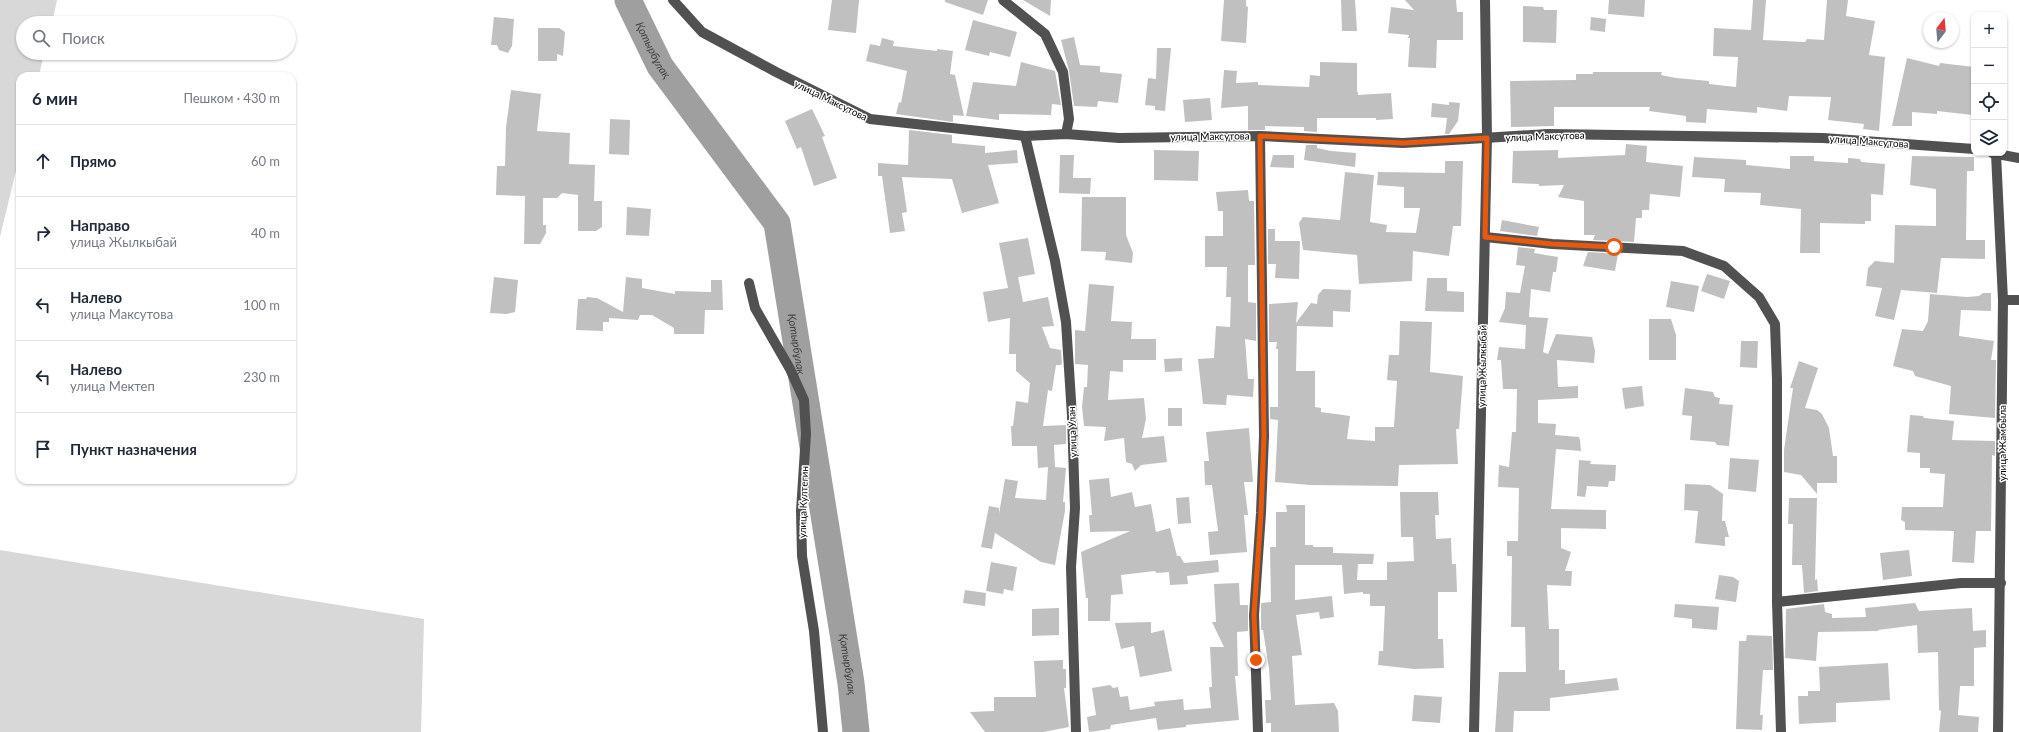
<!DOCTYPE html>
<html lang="ru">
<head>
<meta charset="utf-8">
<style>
	body { margin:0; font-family:Lato,sans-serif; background:#f2f2f3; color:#1f2937 }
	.controls { position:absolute; right:12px; top:12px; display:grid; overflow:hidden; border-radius:8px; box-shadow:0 1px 3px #0004 }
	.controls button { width:36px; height:36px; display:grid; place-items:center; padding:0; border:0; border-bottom:1px solid #e0e1e3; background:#fff; color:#1f2937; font:20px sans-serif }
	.compass { position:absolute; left:1923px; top:12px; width:36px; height:36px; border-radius:50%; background:#fff; box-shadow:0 1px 3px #0004; rotate:16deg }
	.stop { position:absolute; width:12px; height:12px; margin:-9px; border:3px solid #ea580c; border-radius:50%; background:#fff }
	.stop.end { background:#ea580c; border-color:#fff; box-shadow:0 1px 4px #0008 }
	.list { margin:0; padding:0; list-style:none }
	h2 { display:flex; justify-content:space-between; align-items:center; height:52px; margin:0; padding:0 16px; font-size:17px }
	h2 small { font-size:13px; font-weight:400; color:#747a83 }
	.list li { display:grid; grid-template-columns:26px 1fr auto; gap:12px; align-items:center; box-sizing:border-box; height:72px; padding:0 16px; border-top:1px solid #e0e1e3 }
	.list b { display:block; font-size:15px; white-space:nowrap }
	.list p { margin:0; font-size:13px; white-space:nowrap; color:#747a83 }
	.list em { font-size:13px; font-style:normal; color:#747a83 }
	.icon { flex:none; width:22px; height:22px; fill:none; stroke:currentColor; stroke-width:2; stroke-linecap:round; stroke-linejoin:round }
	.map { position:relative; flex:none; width:2019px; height:732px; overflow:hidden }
	.search { position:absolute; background:#fff; box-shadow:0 1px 3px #0004; left:16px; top:16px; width:280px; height:44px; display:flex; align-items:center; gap:10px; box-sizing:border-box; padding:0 14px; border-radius:22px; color:#747a83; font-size:15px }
	.panel { position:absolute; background:#fff; box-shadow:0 1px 3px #0004; left:16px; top:72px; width:280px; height:412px; border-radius:12px }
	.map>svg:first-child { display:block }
</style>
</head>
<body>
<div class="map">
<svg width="2019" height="732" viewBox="0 0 2019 732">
	<rect width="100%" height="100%" fill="#fff"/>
	<g fill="#d8d8d8">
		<polygon points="0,0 57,0 52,23 23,23 23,53 44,53 39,76 20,76 20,154 0,237"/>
		<polygon points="0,550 424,619 421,732 0,732"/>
	</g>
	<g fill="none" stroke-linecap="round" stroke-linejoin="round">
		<path stroke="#9f9f9f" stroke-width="27" id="s1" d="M628,0L660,66L777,223L851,683L856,732"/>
	</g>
	<g fill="#c0c0c0">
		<polygon points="832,0 859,0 856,33 828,30"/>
		<polygon points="945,0 988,0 983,15 945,2"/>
		<polygon points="1023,0 1051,0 1050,16"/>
		<polygon points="1224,0 1246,0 1246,6 1248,7 1246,43 1221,41"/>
		<polygon points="1341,0 1355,0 1357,31 1342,31"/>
		<polygon points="1405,0 1456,0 1457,12 1463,12 1463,40 1437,40 1436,68 1408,67 1410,38 1408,38 1409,35 1388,33 1391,7 1414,10"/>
		<polygon points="1609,0 1645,0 1644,17 1608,14"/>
		<polygon points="1753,0 1766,0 1763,40 1805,42 1807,39 1824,40 1827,0 1848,0 1846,16 1875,21 1869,55 1885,57 1879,131 1863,129 1864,124 1828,120 1831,97 1789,96 1787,111 1757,107 1757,113 1707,109 1706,123 1686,122 1686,116 1649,111 1650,107 1554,107 1554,126 1511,127 1510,81 1576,80 1576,74 1593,74 1593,72 1662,72 1661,75 1676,78 1709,81 1709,84 1736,87 1738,57 1713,56 1714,28 1751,30"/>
		<polygon points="1523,6 1543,7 1544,10 1557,10 1556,43 1523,42"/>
		<polygon points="494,17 514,19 512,46 508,53 499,50 497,45 491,45"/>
		<polygon points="1591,17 1606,19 1605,32 1590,30"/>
		<polygon points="973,20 1017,32 1010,57 990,52 989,56 965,50"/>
		<polygon points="538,28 559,28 565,32 563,56 557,54 557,61 538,61"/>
		<polygon points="1074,37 1080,65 1100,66 1100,72 1122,74 1118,103 1098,101 1097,107 1074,106 1069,71 1061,40"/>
		<polygon points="882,38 894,41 893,46 937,51 937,49 953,51 950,74 955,75 964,116 953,115 953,122 896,114 899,102 901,103 907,71 866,61 870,44 880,46"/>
		<polygon points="1157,48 1171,48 1165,111 1155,110 1155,106 1145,105 1148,78 1156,79"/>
		<polygon points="1907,58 1939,66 1940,63 1974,67 1973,115 1937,111 1937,114 1912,112 1912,126 1892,126"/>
		<polygon points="1021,62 1055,71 1061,105 1052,104 1051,115 999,114 999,120 966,116 973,82 1016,86"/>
		<polygon points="1320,62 1357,63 1357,92 1358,92 1358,95 1391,93 1393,119 1376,120 1376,118 1317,118 1317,132 1304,131 1304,127 1265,126 1265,130 1248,130 1248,106 1221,108 1224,70 1237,71 1236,83 1258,82 1258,85 1309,87 1310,75 1320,76"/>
		<polygon points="511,90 541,94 537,131 570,133 569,164 595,165 594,201 602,201 602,227 596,231 578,231 578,195 562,193 557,198 543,198 543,225 546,225 546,233 540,244 524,244 525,196 496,195 497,166 505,166 506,127"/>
		<polygon points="1210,98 1212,120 1185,122 1183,100"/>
		<polygon points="1449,102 1460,103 1458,121 1449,134 1445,134 1447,118 1431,117 1432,103 1449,105"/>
		<polygon points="812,109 825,136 822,137 837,178 814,186 801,147 797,149 785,121"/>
		<polygon points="610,119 630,120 629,155 609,154"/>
		<polygon points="909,130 952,135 952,143 985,146 985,153 1017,150 1018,163 988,165 999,203 962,213 952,179 902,177 907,212 902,213 905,231 890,233 882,176 878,176 878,163 908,165"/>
		<polygon points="1626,144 1647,146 1646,162 1683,166 1680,197 1650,194 1649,210 1642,210 1642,218 1636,218 1634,242 1593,240 1595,235 1584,235 1584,201 1558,197 1564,185 1539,186 1539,184 1512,183 1513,151 1558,150 1558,158 1625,155"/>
		<polygon points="1306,145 1317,145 1317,148 1331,151 1356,153 1355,167 1304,160"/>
		<polygon points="1154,150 1199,151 1198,181 1154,180"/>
		<polygon points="1060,155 1074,155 1073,178 1091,178 1090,194 1059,193"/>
		<polygon points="1273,155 1294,155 1294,168 1270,167"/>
		<polygon points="1790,156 1814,156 1814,161 1848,163 1848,158 1860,159 1861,162 1885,164 1883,195 1871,194 1871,221 1865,221 1865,224 1820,223 1820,253 1800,253 1801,209 1760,205 1761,193 1724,192 1725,179 1692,177 1694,157 1746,160 1746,165 1790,169"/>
		<polygon points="1912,156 1974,157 1974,171 1967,171 1966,240 1985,240 1985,259 1941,258 1937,293 1901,290 1894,320 1875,316 1882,288 1866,286 1868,268 1875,261 1894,263 1895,225 1936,226 1936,189 1910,185"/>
		<polygon points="1445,161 1463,161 1461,226 1453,226 1449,256 1413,251 1412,281 1359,284 1357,255 1303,250 1299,223 1303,217 1340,220 1345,172 1374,175 1370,222 1387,225 1386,232 1416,233 1420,208 1404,208 1404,187 1377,185 1378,172 1445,173"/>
		<polygon points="1248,190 1249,201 1254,201 1255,265 1248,265 1248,302 1256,303 1256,341 1245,339 1248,379 1254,379 1253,397 1227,395 1226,405 1203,404 1198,359 1214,358 1216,326 1230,327 1231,297 1226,297 1227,267 1205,267 1205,236 1223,236 1223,211 1218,211 1216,192"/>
		<polygon points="1082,197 1126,197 1126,235 1133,253 1132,263 1105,260 1106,252 1081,251"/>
		<polygon points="627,207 651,209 649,236 626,235"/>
		<polygon points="1502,220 1539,227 1537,236 1500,231"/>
		<polygon points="1268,229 1275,229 1275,241 1300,241 1299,279 1275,278 1276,264 1268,264"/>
		<polygon points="1028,238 1035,274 1018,277 1023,302 1048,297 1054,326 1042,327 1050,348 1061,350 1062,363 1061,365 1056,365 1052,391 1048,390 1043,426 1066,425 1066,444 1054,445 1055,467 1066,468 1063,502 1065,502 1065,511 1055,565 1041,562 995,533 992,549 981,547 989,506 999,508 999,514 1005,479 1018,481 1015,498 1046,500 1048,467 1038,468 1037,446 1012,446 1011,426 1013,426 1016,401 1028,403 1030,383 1016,371 1016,354 1009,354 1010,318 988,322 983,292 1008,288 999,243"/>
		<polygon points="1518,247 1535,249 1534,253 1558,257 1556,272 1553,272 1550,292 1531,289 1529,317 1548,318 1543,352 1548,354 1556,334 1592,337 1595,351 1594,363 1557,360 1558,387 1578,386 1578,398 1538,400 1538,423 1556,424 1555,435 1579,437 1580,440 1581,451 1556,449 1551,509 1606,510 1606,529 1561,528 1561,548 1571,552 1565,571 1572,571 1571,586 1547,585 1549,629 1559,629 1559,670 1565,670 1565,684 1617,678 1619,690 1550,698 1550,711 1514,711 1513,732 1495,732 1499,672 1526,672 1525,627 1511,627 1512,556 1507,556 1507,541 1518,541 1519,488 1498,487 1499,465 1509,467 1512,432 1516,432 1517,389 1503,389 1501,360 1497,360 1499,347 1525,349 1526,325 1499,322 1505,308 1506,292 1520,293 1525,266 1516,265"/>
		<polygon points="1588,252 1618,254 1615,271 1583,266"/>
		<polygon points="1707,274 1730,281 1724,299 1701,291"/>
		<polygon points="494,277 518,280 515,312 507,314 490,313"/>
		<polygon points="626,277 642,279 642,288 675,294 675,291 711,292 711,280 722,280 723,310 705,310 704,334 674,334 674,328 652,315 640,315 638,320 609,318 609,322 603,322 603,331 576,330 578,299 586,299 587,297 597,298 623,312"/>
		<polygon points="1427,278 1447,278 1447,291 1464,292 1464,312 1425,311"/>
		<polygon points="1671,281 1699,286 1694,312 1666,307"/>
		<polygon points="1089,284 1114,286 1111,321 1132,322 1131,339 1156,339 1156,360 1123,360 1123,372 1110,371 1108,400 1144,398 1146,419 1142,438 1164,436 1167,462 1141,465 1135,471 1132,464 1126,462 1124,438 1104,441 1106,427 1084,426 1082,407 1084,387 1087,387 1088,365 1075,364 1075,330 1085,331"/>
		<polygon points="1323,289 1351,290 1350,312 1333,311 1333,327 1297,326 1296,371 1315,371 1315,407 1321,408 1321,412 1350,416 1347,439 1375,441 1375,427 1394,427 1397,381 1387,380 1389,355 1399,355 1400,321 1432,322 1430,372 1463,376 1459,429 1456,429 1458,464 1399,465 1398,486 1310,485 1275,482 1278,420 1270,419 1270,407 1278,407 1278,349 1276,349 1277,342 1269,342 1269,304 1298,302 1296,323 1311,303 1317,304 1318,295"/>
		<polygon points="1983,293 1991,293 1991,311 1961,310 1959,336 1994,341 1991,360 1996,360 1995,418 1949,414 1951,386 1915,376 1913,371 1893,366 1902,329 1923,331 1928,321 1930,294 1967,297 1979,296"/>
		<polygon points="1649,319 1671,319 1676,335 1676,360 1649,360"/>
		<polygon points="1741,341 1758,341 1757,368 1740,367"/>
		<polygon points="1182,358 1182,371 1165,372 1164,359"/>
		<polygon points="1799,361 1818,368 1805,408 1817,410 1822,414 1829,428 1833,456 1837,456 1837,483 1817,483 1817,494 1801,475 1784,472 1784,450 1793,388 1790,388"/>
		<polygon points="1642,386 1644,406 1625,409 1622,388"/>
		<polygon points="1685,388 1713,392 1715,397 1720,398 1719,404 1733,405 1729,446 1717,445 1715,442 1690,440 1692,416 1682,415"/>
		<rect x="1168" y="408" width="14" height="18"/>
		<polygon points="1910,415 1923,416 1924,418 1954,421 1952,440 1995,441 1995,456 1992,455 1991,531 1976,531 1974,563 1952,562 1954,531 1905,530 1905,522 1901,520 1902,507 1943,507 1945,474 1930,473 1930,468 1920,468 1920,453 1907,452"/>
		<polygon points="1249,428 1253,482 1244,482 1248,515 1244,515 1247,552 1210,555 1208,532 1218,531 1212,485 1205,485 1204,461 1209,461 1206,432"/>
		<polygon points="1730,458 1759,460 1756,492 1728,489"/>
		<polygon points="1579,460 1591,461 1590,464 1616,465 1615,481 1609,481 1608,487 1587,486 1585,497 1577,496"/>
		<polygon points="1109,478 1111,497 1132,492 1135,507 1151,504 1156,532 1170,528 1177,556 1180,556 1184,563 1218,560 1219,572 1187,576 1188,584 1170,585 1169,572 1156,573 1155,571 1121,575 1123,594 1111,595 1110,621 1088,621 1088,598 1086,598 1081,552 1130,531 1090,532 1089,515 1092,515 1089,480"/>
		<polygon points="1685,484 1710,485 1723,494 1722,521 1725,521 1729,537 1725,537 1725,546 1695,543 1698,511 1684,510"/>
		<polygon points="1400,492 1438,492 1439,515 1435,515 1436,539 1451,538 1452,564 1456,564 1457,592 1438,592 1438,639 1443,639 1444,668 1414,669 1378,665 1379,651 1383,651 1385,606 1370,606 1370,594 1363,594 1363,592 1344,594 1342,565 1295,565 1295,600 1332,596 1334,617 1320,619 1319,612 1296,615 1302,655 1292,656 1295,705 1334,703 1338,711 1339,732 1271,732 1271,723 1266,723 1265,700 1271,700 1269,669 1263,630 1261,630 1261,603 1271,602 1270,547 1276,547 1276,512 1287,512 1286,505 1305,505 1305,545 1313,545 1313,547 1333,547 1333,553 1374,554 1373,564 1358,564 1357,580 1387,580 1387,562 1414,561 1413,537 1401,537"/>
		<polygon points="1189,497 1191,523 1178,524 1176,498"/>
		<polygon points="1789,498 1817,498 1815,580 1817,579 1818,591 1804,593 1802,565 1792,565 1793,524 1788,524"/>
		<polygon points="1909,550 1912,576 1883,580 1880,553"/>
		<polygon points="991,562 1017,567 1013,591 1004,589 1003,594 986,591"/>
		<polygon points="1719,575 1733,577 1739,581 1736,602 1715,599"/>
		<polygon points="1239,583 1240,605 1248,605 1248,631 1237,632 1238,676 1235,676 1239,720 1186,725 1186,727 1158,730 1156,718 1111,725 1110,729 1089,732 1087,717 1096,715 1092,688 1110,685 1113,688 1118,687 1120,697 1128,696 1130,710 1155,706 1154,702 1183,699 1184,710 1211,708 1209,687 1212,687 1210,647 1224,647 1212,622 1216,622 1214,584"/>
		<polygon points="965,590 986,593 985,606 963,603"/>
		<polygon points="1915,603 1919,611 1972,608 1973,631 1986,630 1986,647 1974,648 1974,686 1960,686 1958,715 1979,717 1978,732 1939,732 1941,711 1939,710 1938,652 1918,653 1917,625 1878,630 1878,631 1818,632 1816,661 1785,658 1786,609 1824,604 1825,612 1832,614 1832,618 1866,617 1865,608"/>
		<polygon points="1675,604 1719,607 1717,630 1692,628 1692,619 1674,617"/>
		<polygon points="1059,608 1059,635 1032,636 1032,609"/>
		<polygon points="1151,622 1151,633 1164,630 1172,671 1140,677 1134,646 1121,649 1115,623"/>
		<polygon points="1747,635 1772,636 1773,670 1763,670 1760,715 1763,715 1762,730 1736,729 1739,641 1746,641"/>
		<polygon points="1063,660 1063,669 1066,669 1066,688 1064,688 1069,727 1043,732 985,732 970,712 994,711 994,697 1036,697 1034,661"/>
		<polygon points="1888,663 1890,700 1836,703 1836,722 1799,724 1798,696 1808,696 1808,691 1820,691 1819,667"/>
		<polygon points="1414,695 1442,697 1440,723 1412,721"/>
	</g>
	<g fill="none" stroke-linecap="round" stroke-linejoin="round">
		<g stroke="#515151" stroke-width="10">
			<polyline points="673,0 702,32 776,72 870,119 1025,136 1066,134 1119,138 1260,136 1403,143 1548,134 1823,138 1974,149"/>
			<polyline points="1003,0 1045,34 1063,72 1069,119 1066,134"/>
			<polyline points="1025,136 1055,261 1066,322 1072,416 1075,508 1071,567 1076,732"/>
			<polyline points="1992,153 2019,158"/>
			<polyline points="1996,154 2003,300 1998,732"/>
			<polyline points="1485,237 1552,244 1683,251 1724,266 1759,297 1775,324 1777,380 1777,602 1781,732"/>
			<polyline points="749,283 755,308 790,369 804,400 806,434 801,511 802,556 814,631 823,732"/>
			<polyline points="2003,300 2019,300"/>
			<polyline points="1777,602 1961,583 2001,583"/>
			<polyline points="1258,732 1254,615 1261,513 1264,436 1260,136"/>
			<polyline points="1474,732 1487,138 1485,0"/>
		</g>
	</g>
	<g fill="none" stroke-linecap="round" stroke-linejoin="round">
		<polyline stroke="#ea580c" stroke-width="5" points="1256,660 1254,615 1261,513 1264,436 1260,136 1403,143 1487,138 1485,237 1552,244 1614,247"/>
	</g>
	<g text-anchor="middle" stroke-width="3" stroke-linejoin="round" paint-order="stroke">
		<g font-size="10" fill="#000" stroke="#fff">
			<text transform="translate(831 100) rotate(26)" y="4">улица Максутова</text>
			<text transform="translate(1210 136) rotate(-1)" y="4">улица Максутова</text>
			<text transform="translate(1545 136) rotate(-2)" y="4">улица Максутова</text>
			<text transform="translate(1869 141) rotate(4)" y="4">улица Максутова</text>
			<text transform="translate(1482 366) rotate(-89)" y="4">улица Жылкыбай</text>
			<text transform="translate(1072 432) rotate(-92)" y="4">улица Улан</text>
			<text transform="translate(2002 443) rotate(-90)" y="4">улица Жамбыла</text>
			<text transform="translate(803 502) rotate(-88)" y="4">улица Култегин</text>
		</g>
		<g font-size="11" font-style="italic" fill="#404040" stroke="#fff">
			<text dy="4" stroke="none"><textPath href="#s1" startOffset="56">Қотырбұлақ</textPath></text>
			<text dy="4" stroke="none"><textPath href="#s1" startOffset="392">Қотырбұлақ</textPath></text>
			<text dy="4" stroke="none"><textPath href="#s1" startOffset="716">Қотырбұлақ</textPath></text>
		</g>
	</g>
</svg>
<div class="controls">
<button>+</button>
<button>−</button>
<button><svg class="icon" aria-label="locate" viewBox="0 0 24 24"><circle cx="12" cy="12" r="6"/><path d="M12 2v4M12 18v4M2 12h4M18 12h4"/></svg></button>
<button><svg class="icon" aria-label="layers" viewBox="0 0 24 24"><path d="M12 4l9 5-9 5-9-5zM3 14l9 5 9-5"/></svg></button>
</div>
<svg class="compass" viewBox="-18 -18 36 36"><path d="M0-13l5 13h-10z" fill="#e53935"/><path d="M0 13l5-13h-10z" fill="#747a83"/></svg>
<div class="stop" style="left:1614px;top:247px"></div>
<div class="stop end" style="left:1256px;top:660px"></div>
<div class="search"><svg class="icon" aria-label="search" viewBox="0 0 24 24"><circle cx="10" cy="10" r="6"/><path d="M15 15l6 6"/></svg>Поиск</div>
<section class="panel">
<h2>6 мин<small>Пешком · 430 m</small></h2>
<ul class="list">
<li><svg class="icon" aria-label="ahead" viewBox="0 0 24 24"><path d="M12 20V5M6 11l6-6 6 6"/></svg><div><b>Прямо</b></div><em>60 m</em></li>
<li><svg class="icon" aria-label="right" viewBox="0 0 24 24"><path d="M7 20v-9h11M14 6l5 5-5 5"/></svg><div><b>Направо</b><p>улица Жылкыбай</p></div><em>40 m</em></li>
<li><svg class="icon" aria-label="left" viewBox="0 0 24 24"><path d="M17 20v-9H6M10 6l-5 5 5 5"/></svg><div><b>Налево</b><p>улица Максутова</p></div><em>100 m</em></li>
<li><svg class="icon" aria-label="left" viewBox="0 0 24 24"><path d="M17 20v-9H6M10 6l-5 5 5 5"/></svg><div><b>Налево</b><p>улица Мектеп</p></div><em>230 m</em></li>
<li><svg class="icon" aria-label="arrive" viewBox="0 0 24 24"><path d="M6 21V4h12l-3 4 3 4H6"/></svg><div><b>Пункт назначения</b></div></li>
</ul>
</section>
</div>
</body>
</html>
